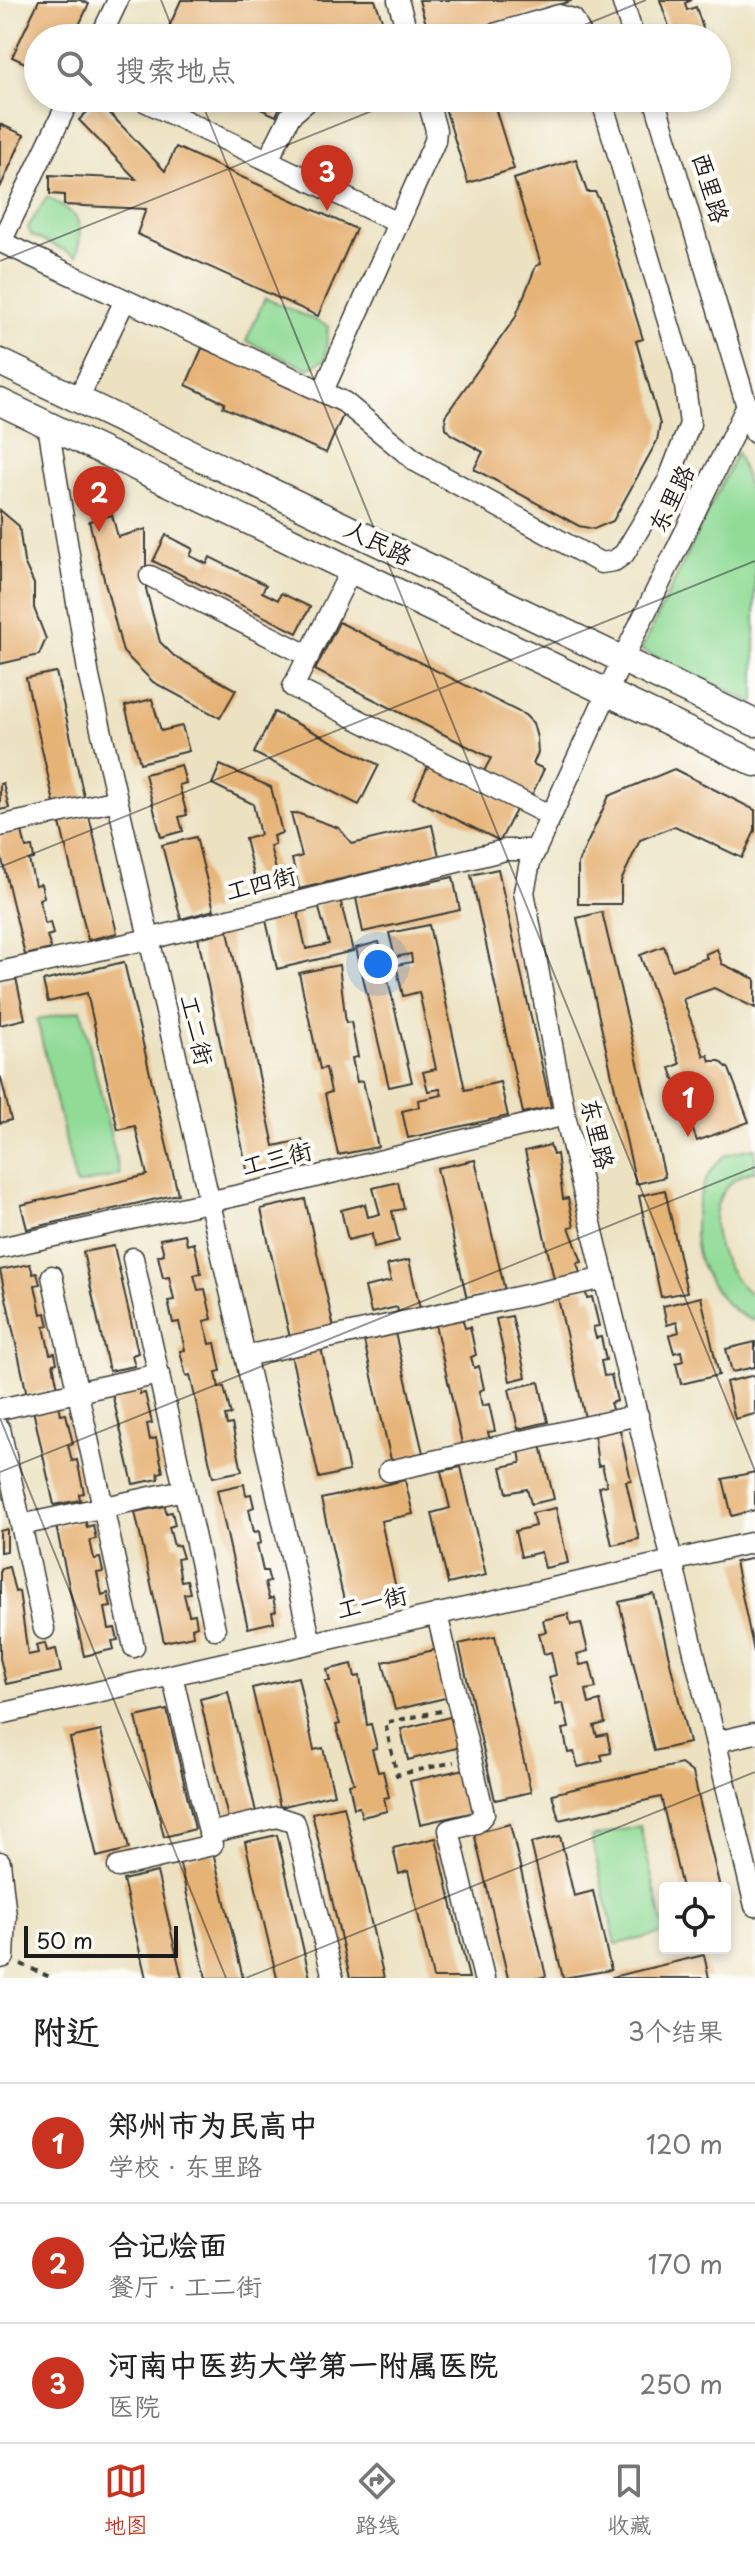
<!DOCTYPE html>
<html lang="zh">
<head>
<meta charset="utf-8">
<style>
	body { margin:0; font-family:"Playpen Sans","LXGW WenKai TC",sans-serif; background:#f2f2f2; color:#222 }
	.controls { position:absolute; right:24px; bottom:24px; display:grid; overflow:hidden; border-radius:8px; box-shadow:0 4px 12px #0003 }
	.controls button { width:72px; height:72px; display:grid; place-items:center; padding:0; border:0; border-bottom:2px solid #e0e0e0; background:#fff; color:#222; font:40px sans-serif }
	.scale { position:absolute; left:24px; bottom:20px; width:154px; box-sizing:border-box; padding-left:8px; border:4px solid #1c1c1c; border-top:0; font-size:22px; line-height:28px; white-space:nowrap; color:#1c1c1c; -webkit-text-stroke:6px #fdfcf7; paint-order:stroke }
	.you { position:absolute; left:378px; top:964px; width:28px; height:28px; margin:-20px; border:6px solid #fff; border-radius:50%; background:#1a73e8; box-shadow:0 0 0 12px #1a73e833 }
	.badge { display:grid; place-items:center; width:52px; height:52px; border-radius:50%; background:#c8321e; color:#fff; font-size:26px; font-weight:700 }
	.pin { position:absolute; translate:-50% -66px; filter:drop-shadow(0 2px 4px #0008) }
	.pin::after { content:''; position:absolute; top:42px; width:28px; height:24px; background:inherit; clip-path:polygon(0 0,100% 0,50% 100%) }
	.list { margin:0; padding:0; list-style:none }
	h2 { display:flex; justify-content:space-between; align-items:center; height:104px; margin:0; padding:0 32px; font-size:34px }
	h2 small { font-size:26px; font-weight:400; color:#767676 }
	.list li { display:grid; grid-template-columns:52px 1fr auto; gap:24px; align-items:center; box-sizing:border-box; height:120px; padding:0 32px; border-top:2px solid #e0e0e0 }
	.list b { display:block; font-size:30px; white-space:nowrap }
	.list p { margin:0; font-size:26px; white-space:nowrap; color:#767676 }
	.list em { font-size:26px; font-style:normal; color:#767676 }
	.icon { flex:none; width:44px; height:44px; fill:none; stroke:currentColor; stroke-width:2; stroke-linecap:round; stroke-linejoin:round }
	.map { position:relative; flex:none; width:755px; height:1978px; overflow:hidden }
	.search { position:absolute; background:#fff; box-shadow:0 4px 12px #0003; left:24px; right:24px; top:24px; height:88px; display:flex; align-items:center; gap:20px; box-sizing:border-box; padding:0 28px; border-radius:44px; color:#767676; font-size:30px }
	.sheet { height:464px; background:#fff }
	nav { display:flex; justify-content:space-around; align-items:center; box-sizing:border-box; height:112px; border-top:2px solid #e0e0e0; background:#fff; font-size:22px; color:#767676 }
	nav a { display:grid; justify-items:center; gap:4px }
	nav .on { color:#c8321e }
	.map>svg:first-child { display:block }
</style>
</head>
<body>
<div class="map">
<svg width="755" height="1978" viewBox="0 0 755 1978">
	<rect width="100%" height="100%" fill="#fdfcf7"/>
	<filter id="ink" filterUnits="userSpaceOnUse"><feTurbulence type="fractalNoise" baseFrequency=".0125" numOctaves="2"/><feDisplacementMap in="SourceGraphic" scale="16" xChannelSelector="R" yChannelSelector="G"/><feConvolveMatrix kernelMatrix="1 2 1 2 8 2 1 2 1" color-interpolation-filters="sRGB"/></filter>
	<filter id="wash" filterUnits="userSpaceOnUse"><feTurbulence type="fractalNoise" baseFrequency=".006" numOctaves="4" result="noise"/><feDisplacementMap in="SourceGraphic" scale="32" xChannelSelector="R" yChannelSelector="G"/><feGaussianBlur stdDeviation="1.8" result="paint"/><feColorMatrix in="noise" values="0 0 0 0 0 0 0 0 0 0 0 0 0 0 0 0 0 1.4 0 .05"/><feComposite in="paint" operator="in"/></filter>
	<g filter="url(#wash)">
		<rect width="100%" height="100%" fill="#ece2c2"/>
		<g fill="#91db97" stroke="#567c5a" stroke-width="2">
			<path d="M47,197C79,216 84,218 77,256L31,235L28,227Z"/>
			<polygon points="265,298 328,326 325,359 308,369 246,341"/>
			<polygon points="737,452 755,508 755,703 641,650"/>
			<polygon points="81,1010 120,1175 76,1185 37,1020"/>
			<path d="M755,1148V1171C692,1186 712,1269 755,1297V1321C741,1317 729,1307 720,1296C692,1262 689,1226 703,1186C707,1177 716,1161 725,1156C732,1151 746,1150 755,1148Z"/>
			<polygon points="640,1826 665,1933 616,1944 591,1837"/>
		</g>
		<g id="blocks">
			<g fill="#e6b377">
				<polygon points="39,0 80,0 89,4 73,38 38,38 38,69 12,57"/>
				<polygon points="181,0 375,0 386,31 367,38 164,38"/>
				<polygon points="419,0 571,0 571,1 448,38 430,38"/>
				<polygon points="660,0 692,0 685,3 687,10 696,7 706,38 673,38"/>
				<polygon points="236,98 284,98 276,116"/>
				<polygon points="442,98 492,98 514,169 468,183"/>
				<polygon points="98,101 165,171 176,147 356,229 318,316 137,234 146,209 64,205 64,195 50,194 50,175 136,179 79,120"/>
				<polygon points="0,124 24,135 0,188"/>
				<polygon points="576,159 587,192 595,192 600,201 643,339 636,341 660,424 657,441 613,521 594,529 579,526 474,469 483,452 452,435 446,428 445,416 515,318 536,266 541,264 514,179"/>
				<polygon points="202,348 347,406 326,453 223,407 225,403 186,385"/>
				<polygon points="0,510 19,526 24,562 34,584 34,608 46,639 39,655 0,664"/>
				<polygon points="112,515 118,537 146,529 146,589 160,642 174,656 236,690 220,718 153,682 123,652 89,521"/>
				<polygon points="166,535 193,549 190,556 207,564 210,557 266,585 262,592 278,600 281,593 310,607 297,633 153,561"/>
				<polygon points="339,622 525,715 533,723 537,738 538,753 533,764 544,769 531,797 483,773 491,758 315,670"/>
				<polygon points="56,672 85,801 55,807 26,678"/>
				<polygon points="152,699 161,731 182,726 189,751 140,763 125,706"/>
				<polygon points="274,712 379,765 359,805 254,753"/>
				<polygon points="429,764 517,808 500,841 413,798"/>
				<polygon points="181,765 186,783 179,785 187,815 179,817 183,831 161,837 145,774"/>
				<polygon points="220,765 271,787 282,833 273,836 275,845 270,846 277,874 255,880 245,839 260,835 253,804 212,784"/>
				<polygon points="674,769 755,810 755,831 742,858 675,826 640,840 621,881 621,904 578,904 578,863 609,796"/>
				<polygon points="3,783 9,808 0,810 0,784"/>
				<polygon points="297,813 339,828 352,844 432,825 439,856 299,889 292,859 302,856 291,814"/>
				<polygon points="89,816 117,933 88,940 60,823"/>
				<polygon points="22,831 26,848 32,847 34,859 29,860 35,885 41,884 44,897 39,899 45,924 50,922 53,934 47,936 51,949 25,955 0,851 0,836"/>
				<polygon points="196,837 214,910 181,919 162,845"/>
				<polygon points="498,869 551,1107 523,1113 471,875"/>
				<polygon points="453,877 460,910 363,932 356,898"/>
				<polygon points="340,899 353,951 277,969 266,920 298,913 306,949 329,944 318,905"/>
				<polygon points="602,912 665,1177 636,1184 577,918"/>
				<polygon points="429,925 465,1090 500,1082 508,1116 408,1138 402,1111 419,1107 418,1100 442,1095 440,1089 428,1091 423,1072 436,1069 419,992 403,996 396,965 412,962 411,954 395,957 389,933"/>
				<polygon points="228,931 274,1146 302,1140 307,1162 248,1174 198,938"/>
				<polygon points="379,942 412,1082 389,1087 356,948"/>
				<polygon points="664,946 672,970 707,958 705,954 717,949 722,964 755,979 755,1008 714,988 683,999 704,1056 708,1055 710,1061 720,1061 729,1069 749,1122 697,1141 670,1068 680,1064 640,955"/>
				<polygon points="124,962 178,1194 27,1229 21,1205 147,1175 135,1126 118,1130 87,993 48,1002 43,981"/>
				<polygon points="339,965 346,1023 351,1022 358,1057 352,1058 357,1082 363,1081 378,1147 338,1155 325,1094 331,1092 326,1068 320,1069 299,973"/>
				<polygon points="16,978 25,1019 0,1025 0,982"/>
				<polygon points="1,1078 11,1120 0,1123 0,1079"/>
				<polygon points="550,1145 553,1155 557,1154 563,1199 568,1198 574,1226 569,1227 582,1262 577,1263 580,1273 554,1279 525,1151"/>
				<polygon points="475,1160 505,1291 467,1299 437,1168"/>
				<polygon points="398,1182 404,1209 392,1211 399,1241 374,1247 372,1234 348,1240 341,1210 365,1204 368,1217 380,1214 373,1188"/>
				<polygon points="665,1190 687,1292 661,1297 639,1196"/>
				<polygon points="305,1199 334,1328 290,1338 261,1209"/>
				<polygon points="185,1234 187,1245 194,1243 201,1273 194,1275 198,1290 205,1289 212,1319 204,1321 210,1344 215,1343 221,1371 216,1372 219,1388 224,1387 231,1415 225,1416 227,1425 232,1424 242,1471 213,1477 190,1375 186,1376 180,1351 185,1350 179,1322 173,1323 168,1301 174,1300 169,1277 163,1278 158,1256 164,1254 160,1239"/>
				<polygon points="114,1246 138,1353 132,1355 135,1366 109,1371 83,1252"/>
				<polygon points="409,1260 421,1313 399,1317 397,1307 371,1313 365,1287 391,1281 387,1265"/>
				<polygon points="30,1264 33,1274 37,1273 40,1284 35,1285 41,1314 46,1313 49,1326 44,1327 50,1354 55,1353 57,1363 53,1364 58,1388 27,1395 0,1270"/>
				<polygon points="585,1288 587,1298 592,1297 599,1326 593,1327 596,1338 601,1337 606,1360 601,1361 604,1376 611,1375 617,1401 610,1403 613,1412 585,1418 557,1294"/>
				<polygon points="701,1297 719,1375 681,1384 676,1363 683,1361 681,1351 674,1353 669,1335 679,1332 677,1322 667,1325 663,1306"/>
				<polygon points="512,1316 526,1377 510,1381 496,1319"/>
				<polygon points="462,1318 465,1328 470,1327 476,1355 471,1357 474,1368 479,1366 484,1389 479,1391 482,1406 489,1404 495,1431 488,1432 490,1442 463,1448 435,1324"/>
				<polygon points="395,1333 423,1453 391,1460 364,1341"/>
				<polygon points="755,1342 755,1367 732,1372 726,1349"/>
				<polygon points="321,1348 349,1471 319,1478 291,1355"/>
				<polygon points="755,1375 755,1414 735,1419 726,1382"/>
				<polygon points="539,1382 548,1422 518,1429 509,1389"/>
				<polygon points="138,1383 140,1394 145,1393 152,1423 147,1424 150,1440 156,1438 163,1472 158,1473 159,1479 133,1484 111,1389"/>
				<polygon points="59,1404 61,1415 66,1414 73,1444 68,1445 72,1461 77,1460 84,1493 79,1494 80,1500 54,1505 33,1410"/>
				<polygon points="619,1426 631,1480 626,1481 639,1539 612,1545 599,1487 607,1485 602,1465 598,1466 594,1432"/>
				<polygon points="541,1445 554,1499 531,1504 527,1489 507,1493 501,1467 521,1463 519,1450"/>
				<polygon points="461,1467 486,1575 448,1584 432,1513 450,1508 441,1471"/>
				<polygon points="755,1472 755,1510 732,1516 723,1479"/>
				<polygon points="405,1480 413,1514 381,1521 397,1593 345,1605 321,1499"/>
				<polygon points="244,1484 246,1495 251,1494 254,1507 249,1509 254,1532 259,1531 261,1543 257,1544 263,1571 267,1571 270,1582 265,1583 269,1599 273,1598 276,1611 272,1612 274,1622 248,1628 217,1490"/>
				<polygon points="165,1506 166,1513 172,1512 175,1525 169,1527 174,1546 179,1545 183,1558 177,1559 181,1581 187,1580 190,1593 184,1594 189,1615 195,1614 197,1626 192,1628 193,1636 164,1642 135,1512"/>
				<polygon points="556,1508 568,1563 545,1568 541,1552 521,1557 515,1531 535,1526 532,1513"/>
				<polygon points="85,1520 87,1527 93,1525 96,1539 90,1540 94,1559 100,1558 103,1572 97,1573 102,1595 108,1593 111,1607 105,1608 109,1629 115,1628 118,1640 112,1641 114,1649 84,1656 56,1526"/>
				<polygon points="7,1529 7,1551 0,1552 0,1531"/>
				<polygon points="755,1558 755,1652 754,1652 735,1562"/>
				<polygon points="9,1567 15,1592 19,1591 28,1655 38,1653 36,1645 45,1643 47,1651 56,1649 61,1672 6,1684 0,1658 0,1569"/>
				<polygon points="654,1594 689,1743 654,1751 619,1602"/>
				<polygon points="568,1614 571,1625 581,1623 588,1651 577,1654 580,1665 590,1663 596,1688 586,1690 589,1704 600,1701 605,1723 594,1726 597,1736 607,1734 611,1753 601,1755 603,1761 578,1767 574,1752 568,1753 563,1729 569,1728 563,1703 556,1705 549,1677 556,1675 551,1652 544,1654 539,1633 546,1632 543,1620"/>
				<polygon points="495,1636 531,1792 495,1800 459,1644"/>
				<polygon points="438,1649 449,1697 395,1710 383,1662"/>
				<polygon points="352,1664 355,1677 360,1676 367,1725 371,1724 377,1748 372,1749 378,1772 383,1771 389,1797 384,1798 387,1811 362,1817 359,1807 354,1808 349,1784 354,1783 336,1725 340,1724 325,1681 330,1681 327,1670"/>
				<polygon points="298,1677 314,1750 323,1748 334,1794 280,1807 252,1688"/>
				<polygon points="228,1692 256,1812 228,1818 200,1699"/>
				<polygon points="167,1710 195,1829 164,1837 136,1717"/>
				<polygon points="454,1716 461,1747 408,1760 401,1729"/>
				<polygon points="101,1731 129,1849 97,1857 70,1738"/>
				<polygon points="681,1764 693,1773 720,1888 682,1888 661,1797 559,1820 552,1794"/>
				<polygon points="465,1769 475,1812 420,1824 410,1781"/>
				<polygon points="344,1806 384,1978 350,1978 312,1813"/>
				<polygon points="510,1824 546,1976 539,1978 508,1978 474,1833"/>
				<polygon points="277,1835 310,1978 277,1978 245,1842"/>
				<polygon points="560,1836 574,1896 593,1891 611,1970 563,1978 531,1843"/>
				<polygon points="436,1838 469,1978 433,1978 408,1871 399,1874 393,1848"/>
				<polygon points="213,1852 243,1978 206,1978 179,1860"/>
				<polygon points="157,1872 182,1978 146,1978 123,1880"/>
				<polygon points="704,1955 709,1978 612,1978 612,1977"/>
			</g>
		</g>
	</g>
	<g filter="url(#ink)">
		<use href="#blocks" fill-opacity="0" stroke="#3b3a35" stroke-width="2"/>
		<g fill="none" stroke-linecap="round" stroke-linejoin="round">
			<defs>
				<g id="minor">
					<polyline points="398,0 409,38"/>
					<polyline points="622,0 634,38"/>
					<polyline points="487,36 559,15 573,19 583,38"/>
					<polyline points="100,38 118,0"/>
					<polyline points="70,98 1,242 344,402 417,462 601,563 614,561 624,554 668,481 690,424 683,371 601,98"/>
					<polyline points="138,98 398,223"/>
					<polyline points="654,98 755,433"/>
					<polyline points="268,160 290,116 311,98"/>
					<polyline points="323,391 435,141 436,130 427,98"/>
					<polyline points="78,399 125,300"/>
					<polyline points="747,406 622,660 530,862 524,892 565,1115 755,1906"/>
					<polyline points="48,425 89,677 311,1643"/>
					<polyline points="351,570 293,687 551,816"/>
					<polyline points="150,576 309,656"/>
					<polyline points="0,826 117,800"/>
					<polyline points="0,972 149,939 505,850 536,850"/>
					<polyline points="0,1248 262,1190 565,1115"/>
					<polyline points="133,1258 215,1629"/>
					<polyline points="52,1276 134,1647"/>
					<polyline points="245,1356 605,1278"/>
					<polyline points="0,1409 159,1374"/>
					<polyline points="0,1429 44,1629"/>
					<polyline points="389,1471 638,1415"/>
					<polyline points="21,1525 184,1490"/>
					<polyline points="437,1614 484,1814 476,1823 449,1830 484,1978"/>
					<polyline points="0,1714 755,1542"/>
					<polyline points="716,1742 755,1733"/>
					<polyline points="209,1833 277,1817 295,1823 333,1978"/>
					<polyline points="0,1862 6,1916 4,1957 0,1958"/>
					<polyline points="118,1867 212,1845 172,1675"/>
				</g>
				<g id="major">
					<polyline points="0,362 755,723"/>
					<polyline points="0,402 755,763"/>
				</g>
			</defs>
			<use href="#minor" stroke="#3b3a35" stroke-width="23"/>
			<use href="#major" stroke="#3b3a35" stroke-width="29"/>
			<g stroke="#3b3a35" stroke-width="4" stroke-dasharray="6 6" stroke-linecap="butt">
				<polyline points="441,1711 385,1723 397,1775 454,1762"/>
				<polyline points="21,1964 52,1978"/>
			</g>
			<use href="#minor" stroke="#fff" stroke-width="20"/>
			<use href="#major" stroke="#fff" stroke-width="26"/>
		</g>
	</g>
	<path fill="none" stroke="#1c1c1c" stroke-width="2" stroke-opacity="0.45" d="M161,0L176,38M552,38L646,0M200,98L755,1471M0,261L404,98M0,867L755,561M0,1418L226,1978M0,1472L755,1167M246,1978L755,1772"/>
	<g text-anchor="middle" stroke-width="8" stroke-linejoin="round" paint-order="stroke">
		<g font-size="24" fill="#1c1c1c" stroke="#fdfcf7">
			<text transform="translate(710 188) rotate(73)" y="8">西里路</text>
			<text transform="translate(672 499) rotate(-64)" y="8">东里路</text>
			<text transform="translate(378 543) rotate(26)" y="8">人民路</text>
			<text transform="translate(261 884) rotate(-14)" y="8">工四街</text>
			<text transform="translate(196 1030) rotate(77)" y="8">工二街</text>
			<text transform="translate(597 1134) rotate(77)" y="8">东里路</text>
			<text transform="translate(277 1159) rotate(-14)" y="8">工三街</text>
			<text transform="translate(372 1603) rotate(-13)" y="8">工一街</text>
		</g>
	</g>
</svg>
<div class="controls">
<button><svg class="icon" aria-label="locate" viewBox="0 0 24 24"><circle cx="12" cy="12" r="6"/><path d="M12 2v4M12 18v4M2 12h4M18 12h4"/></svg></button>
</div>
<div class="scale">50 m</div>
<div class="you"></div>
<div class="pin badge" style="left:688px;top:1137px">1</div>
<div class="pin badge" style="left:99px;top:532px">2</div>
<div class="pin badge" style="left:327px;top:211px">3</div>
<div class="search"><svg class="icon" aria-label="search" viewBox="0 0 24 24"><circle cx="10" cy="10" r="6"/><path d="M15 15l6 6"/></svg>搜索地点</div>
</div>
<section class="sheet">
<h2>附近<small>3个结果</small></h2>
<ul class="list">
<li><span class="badge">1</span><div><b>郑州市为民高中</b><p>学校 · 东里路</p></div><em>120 m</em></li>
<li><span class="badge">2</span><div><b>合记烩面</b><p>餐厅 · 工二街</p></div><em>170 m</em></li>
<li><span class="badge">3</span><div><b>河南中医药大学第一附属医院</b><p>医院</p></div><em>250 m</em></li>
</ul>
</section>
<nav>
<a class="on"><svg class="icon" aria-label="map" viewBox="0 0 24 24"><path d="M3 6l6-2 6 2 6-2v14l-6 2-6-2-6 2zM9 4v14M15 6v14"/></svg>地图</a>
<a><svg class="icon" aria-label="directions" viewBox="0 0 24 24"><path d="M12 3l9 9-9 9-9-9zM9 14v-3h6M13 9l2 2-2 2"/></svg>路线</a>
<a><svg class="icon" aria-label="saved" viewBox="0 0 24 24"><path d="M7 4h10v16l-5-4-5 4z"/></svg>收藏</a>
</nav>
</body>
</html>
